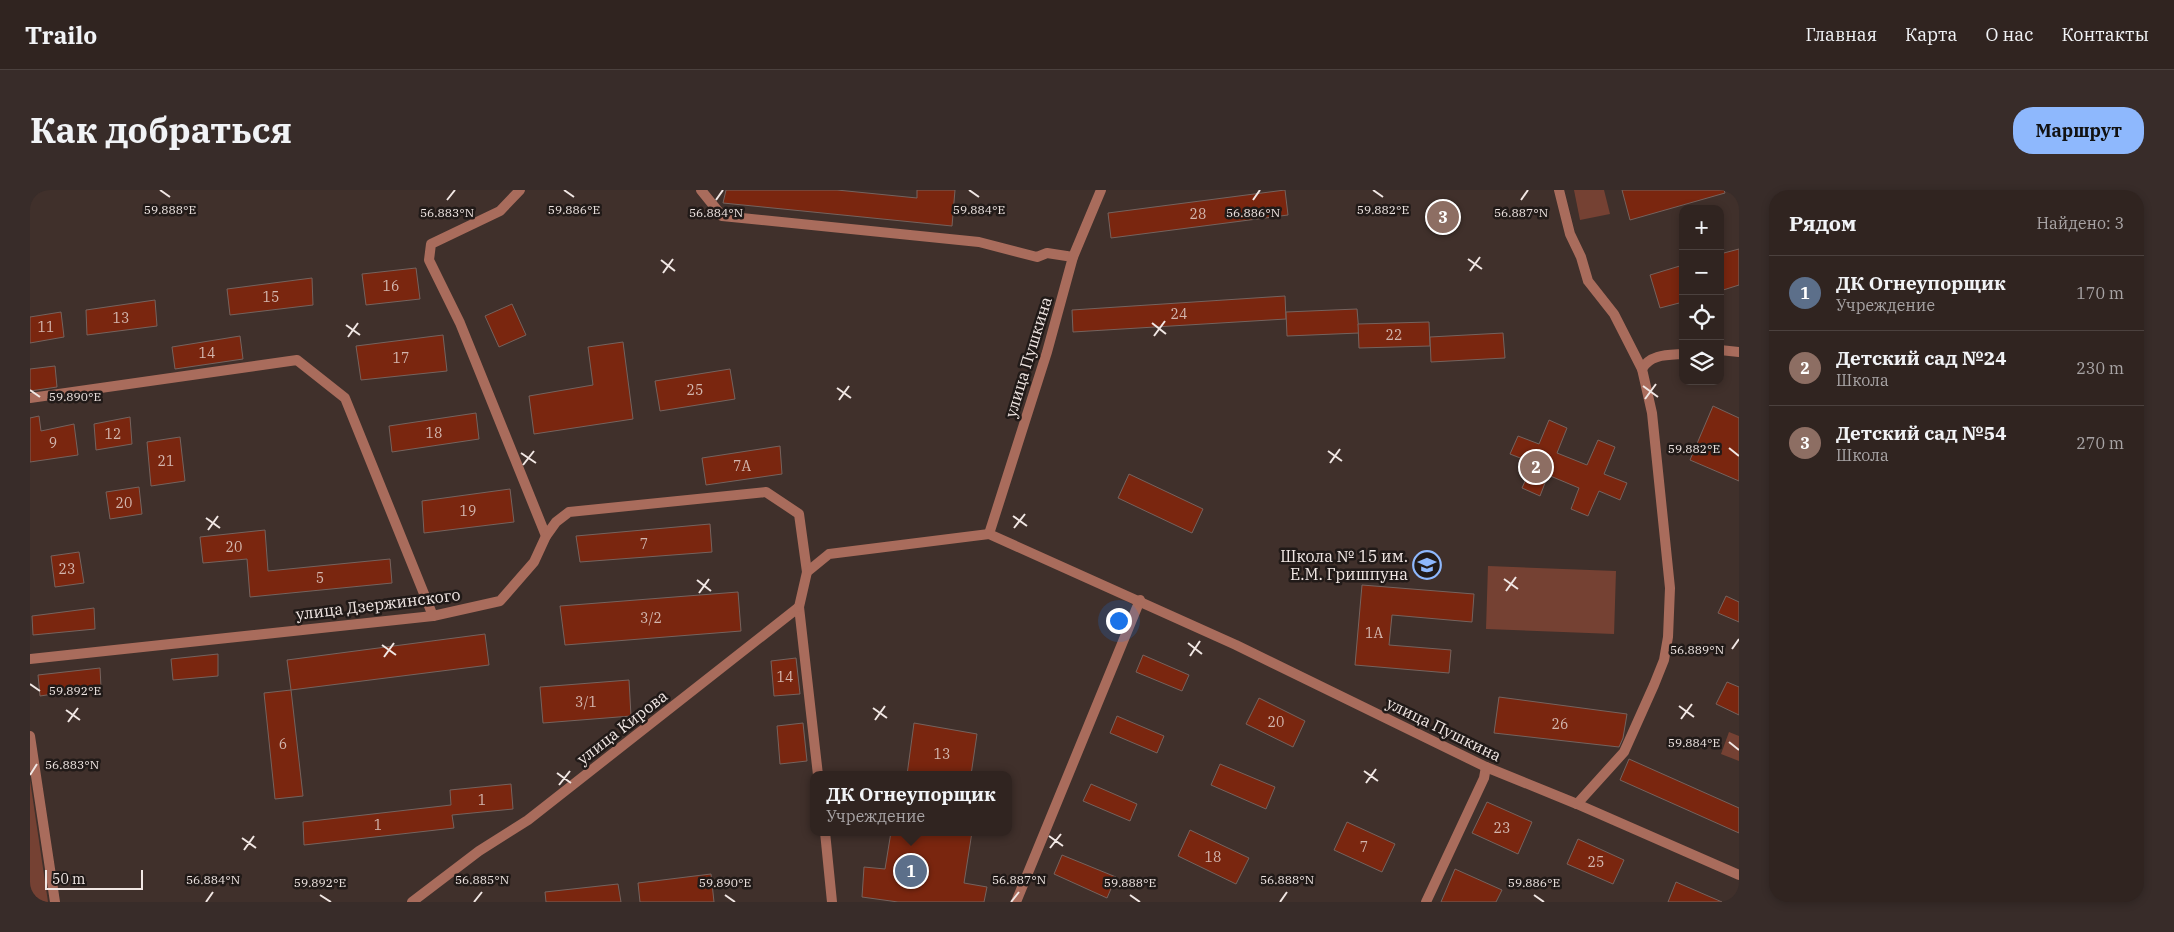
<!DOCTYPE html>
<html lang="ru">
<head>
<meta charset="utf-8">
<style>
	body { margin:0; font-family:"IBM Plex Serif",serif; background:#382c29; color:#f1f3f6 }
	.controls { position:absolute; right:15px; top:15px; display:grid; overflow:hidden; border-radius:10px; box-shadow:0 2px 8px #0003 }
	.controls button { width:45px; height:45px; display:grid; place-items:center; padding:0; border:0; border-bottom:1px solid #4b413e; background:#302420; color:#f1f3f6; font:25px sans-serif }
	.scale { position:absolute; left:15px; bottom:12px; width:98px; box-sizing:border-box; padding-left:5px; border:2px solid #f1e7e4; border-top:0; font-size:14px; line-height:18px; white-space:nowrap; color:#f1e7e4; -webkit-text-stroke:4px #211a18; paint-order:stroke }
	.you { position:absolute; left:1088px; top:430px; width:18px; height:18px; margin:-12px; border:4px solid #fff; border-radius:50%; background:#1a73e8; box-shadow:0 0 0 8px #1a73e833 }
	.badge { display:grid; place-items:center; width:32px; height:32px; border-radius:50%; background:#8eb8fd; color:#fff; font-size:16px; font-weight:700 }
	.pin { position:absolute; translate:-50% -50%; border:2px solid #fff; box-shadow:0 1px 5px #0006 }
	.popup { position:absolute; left:780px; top:581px; width:202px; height:65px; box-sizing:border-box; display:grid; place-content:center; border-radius:10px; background:#302420; filter:drop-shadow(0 1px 4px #0005); font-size:16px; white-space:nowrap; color:#a8a4a5 }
	.popup b { font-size:19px; color:#f1f3f6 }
	.popup::after { content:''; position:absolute; left:50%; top:100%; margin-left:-10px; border:10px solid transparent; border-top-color:#302420 }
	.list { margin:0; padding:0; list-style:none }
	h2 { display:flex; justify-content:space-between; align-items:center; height:65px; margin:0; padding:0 20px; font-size:21px }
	h2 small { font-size:16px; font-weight:400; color:#a8a4a5 }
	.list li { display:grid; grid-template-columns:32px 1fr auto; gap:15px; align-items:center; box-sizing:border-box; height:75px; padding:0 20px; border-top:1px solid #4b413e }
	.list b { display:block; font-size:19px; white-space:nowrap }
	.list p { margin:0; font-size:16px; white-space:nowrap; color:#a8a4a5 }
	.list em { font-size:16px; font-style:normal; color:#a8a4a5 }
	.icon { flex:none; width:28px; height:28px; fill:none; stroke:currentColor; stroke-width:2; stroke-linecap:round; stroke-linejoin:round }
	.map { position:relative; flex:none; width:1709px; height:712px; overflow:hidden; border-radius:20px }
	header { display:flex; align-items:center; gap:30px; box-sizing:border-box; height:70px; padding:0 25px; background:#302420; border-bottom:1px solid #4b413e }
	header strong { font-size:24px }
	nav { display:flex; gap:28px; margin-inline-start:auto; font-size:18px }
	.intro { display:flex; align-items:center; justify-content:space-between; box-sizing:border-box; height:120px; padding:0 30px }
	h1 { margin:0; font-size:35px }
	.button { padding:12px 22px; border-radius:20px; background:#8eb8fd; color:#111; font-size:18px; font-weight:700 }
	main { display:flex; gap:30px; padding:0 30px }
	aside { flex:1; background:#302420; border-radius:20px; box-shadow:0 2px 8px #0003 }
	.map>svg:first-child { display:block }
</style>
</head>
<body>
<header>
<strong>Trailo</strong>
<nav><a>Главная</a><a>Карта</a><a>О нас</a><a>Контакты</a></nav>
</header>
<div class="intro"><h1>Как добраться</h1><a class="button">Маршрут</a></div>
<main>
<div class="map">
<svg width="1709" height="712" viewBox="0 0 1709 712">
	<rect width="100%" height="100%" fill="#40302b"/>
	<g fill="#754133">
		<polygon points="1544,0 1574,0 1580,24 1550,30"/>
		<polygon points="1458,376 1586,381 1584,444 1456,439"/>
		<polygon points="1699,542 1709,546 1709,571 1691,564"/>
		<polygon points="0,590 18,712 0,712"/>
	</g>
	<g fill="#7a260f" stroke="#75635e">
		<polygon points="696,0 807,0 887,8 887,0 925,0 922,36 693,13"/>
		<polygon points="1255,0 1258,25 1081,48 1078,23"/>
		<polygon points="1592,0 1694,0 1695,3 1600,30"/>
		<polygon points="1709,59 1709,95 1690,101 1690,64"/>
		<polygon points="1653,75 1653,112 1630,118 1620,85"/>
		<polygon points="386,78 390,109 336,115 332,84"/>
		<polygon points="282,88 283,115 200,125 197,99"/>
		<polygon points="1255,106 1256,129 1043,142 1042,120"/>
		<polygon points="125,110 127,136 57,145 56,120"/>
		<polygon points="482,114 496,145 469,157 455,126"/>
		<polygon points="1327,119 1329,143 1257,146 1256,122"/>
		<polygon points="31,122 34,147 0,153 0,127"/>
		<polygon points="1399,132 1400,156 1329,158 1328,134"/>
		<polygon points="1473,143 1475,168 1401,172 1400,147"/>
		<polygon points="413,145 417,181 331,190 326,156"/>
		<polygon points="210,146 213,169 145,179 142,157"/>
		<polygon points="593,152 603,229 504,244 499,206 563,195 558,157"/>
		<polygon points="25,176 27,197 0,201 0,179"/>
		<polygon points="700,179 705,209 630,221 625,191"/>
		<polygon points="1683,216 1709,228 1709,291 1660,270"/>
		<polygon points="446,223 449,249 362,262 359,236"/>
		<polygon points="9,226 11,241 44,234 48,265 0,272 0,228"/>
		<polygon points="100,227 102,254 66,260 64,234"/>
		<polygon points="1519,230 1537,238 1527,263 1557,275 1568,250 1585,257 1574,284 1597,293 1590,310 1569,301 1558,326 1541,319 1549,298 1518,285 1510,306 1492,298 1503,273 1480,264 1488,246 1509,254"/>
		<polygon points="150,247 155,291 121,296 117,252"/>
		<polygon points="750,256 752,284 676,295 672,268"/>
		<polygon points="1099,284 1173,319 1162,343 1088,308"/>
		<polygon points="109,297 112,324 80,329 76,302"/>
		<polygon points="480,299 484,332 394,343 392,311"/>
		<polygon points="680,334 682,362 550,372 546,346"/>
		<polygon points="235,340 238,381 360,369 362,393 220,407 217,369 173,373 170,347"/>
		<polygon points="49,362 54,393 25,397 21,366"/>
		<polygon points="1332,395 1444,404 1442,432 1362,425 1359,455 1421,460 1419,483 1325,475"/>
		<polygon points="708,402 711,441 535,455 530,416"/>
		<polygon points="1696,406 1709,412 1709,432 1688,423"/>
		<polygon points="64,418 65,439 3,445 2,426"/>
		<polygon points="455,444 459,475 261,500 257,470"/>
		<polygon points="188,464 188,486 143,490 141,469"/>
		<polygon points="1113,465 1159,485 1152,501 1106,482"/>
		<polygon points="766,468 770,504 744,506 741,471"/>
		<polygon points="70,478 71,497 10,506 8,485"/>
		<polygon points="599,490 601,526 513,533 510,497"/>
		<polygon points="1697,492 1709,497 1709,525 1686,514"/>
		<polygon points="261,500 273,606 245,609 234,503"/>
		<polygon points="1469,507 1597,524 1593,548 1589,557 1464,543"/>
		<polygon points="1229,508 1275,531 1263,557 1216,534"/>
		<polygon points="1087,526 1134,546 1127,563 1080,543"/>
		<polygon points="773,533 777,571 750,574 747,536"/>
		<polygon points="884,533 947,544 941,585 877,585"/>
		<polygon points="1599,569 1709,618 1709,643 1590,590"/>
		<polygon points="1190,574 1245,597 1236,619 1181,595"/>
		<polygon points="481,594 483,619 422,625 424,638 274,655 273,632 421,615 420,600"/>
		<polygon points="1061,594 1107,614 1100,631 1053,611"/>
		<polygon points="1457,612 1502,632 1488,664 1442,643"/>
		<polygon points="1317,632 1365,654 1352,682 1304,660"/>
		<polygon points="1160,640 1219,668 1206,694 1148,666"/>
		<polygon points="861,642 942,642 934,693 957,697 954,712 868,712 832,707 834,677 855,679"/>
		<polygon points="1548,649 1594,670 1583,694 1537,674"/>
		<polygon points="1032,665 1086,687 1077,708 1024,684"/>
		<polygon points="1425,679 1472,700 1466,712 1411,712"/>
		<polygon points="681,684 684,712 610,712 608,693"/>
		<polygon points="1646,692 1692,712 1638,712"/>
		<polygon points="588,694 591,712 516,712 515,702"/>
	</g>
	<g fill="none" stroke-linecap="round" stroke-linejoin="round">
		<g stroke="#a96c5c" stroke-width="10">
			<polyline points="490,0 470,21 401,54 399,70 430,133 516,346"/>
			<polyline points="671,0 692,26 949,52 1007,67 1017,63 1043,67"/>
			<polyline points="1529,0 1540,44 1551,67 1558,91 1584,124 1612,179 1622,223 1640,398 1638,447 1634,470 1624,495 1594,562 1547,614"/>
			<polyline points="1690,160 1709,162"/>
			<path d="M1612,179C1620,164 1638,165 1653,164"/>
			<polyline points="0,208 267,170 315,208 403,426"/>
			<polyline points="959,344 1017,162 1043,67 1071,0"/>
			<polyline points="769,417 788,585"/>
			<polyline points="0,469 403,426 470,411 504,372 516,346 526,332 539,322 736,302 769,324 777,382"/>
			<polyline points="0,546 25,712"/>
			<polyline points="795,642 802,712"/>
			<polyline points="382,712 449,661 498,630 769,417"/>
			<polyline points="986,712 1110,410"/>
			<polyline points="1396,712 1454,588 1456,577"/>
		</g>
		<polyline stroke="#a96c5c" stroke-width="10" points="769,417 777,382 799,364 959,344 1206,455 1456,577 1547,614 1709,685"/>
	</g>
	<path fill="none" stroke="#f1e7e4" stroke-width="2" d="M130,0L140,7M534,0L544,7M939,0L949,7M1343,0L1353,7M417,10L425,0M686,10L693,0M1223,10L1230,0M1491,10L1498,0M1438,69L1452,79M631,70L645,81M1440,81L1450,67M633,83L643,69M1122,133L1136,144M316,135L330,145M1124,146L1135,131M318,147L328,133M1613,196L1628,207M807,198L821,208M0,200L10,207M1615,209L1626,194M809,210L819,196M1699,258L1709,266M1298,261L1312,271M491,263L506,273M1300,273L1310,259M493,275L504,261M983,326L997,336M176,328L190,338M984,338L995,324M178,340L188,326M1474,389L1488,399M667,390L681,401M1476,401L1486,387M669,403L679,389M1158,453L1172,464M352,455L366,465M1702,459L1709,449M1160,466L1170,451M354,467L364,453M0,494L10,501M1649,516L1664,527M843,518L857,528M36,520L50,530M1651,529L1662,514M845,530L855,516M38,532L48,518M1699,552L1709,560M1334,581L1348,591M527,583L541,593M0,585L7,574M1336,593L1346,579M529,595L540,581M1019,646L1033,656M212,648L226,658M1020,658L1031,644M214,660L224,646M290,705L301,712M695,705L705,712M1100,705L1110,712M1504,705L1514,712M176,712L183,702M444,712L452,702M981,712L989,702M1250,712L1257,702"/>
	<defs>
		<symbol id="school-ring" viewBox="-11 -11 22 22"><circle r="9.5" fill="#211a18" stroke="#8eb8fd" stroke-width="1.5"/><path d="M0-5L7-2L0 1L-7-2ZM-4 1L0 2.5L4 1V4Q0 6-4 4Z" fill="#8eb8fd"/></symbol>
	</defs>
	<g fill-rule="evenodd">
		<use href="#school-ring" x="1381" y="359" width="32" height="32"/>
	</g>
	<g text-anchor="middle" stroke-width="5" stroke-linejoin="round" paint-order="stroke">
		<g font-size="14" fill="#d3b7af">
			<text x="1168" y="29">28</text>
			<text x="361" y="101">16</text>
			<text x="241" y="112">15</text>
			<text x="1149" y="129">24</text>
			<text x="91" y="133">13</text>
			<text x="16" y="142">11</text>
			<text x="1364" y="150">22</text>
			<text x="177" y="168">14</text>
			<text x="371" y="173">17</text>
			<text x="665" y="205">25</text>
			<text x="404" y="248">18</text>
			<text x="83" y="249">12</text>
			<text x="23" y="258">9</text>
			<text x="136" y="276">21</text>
			<text x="712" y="281">7А</text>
			<text x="94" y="318">20</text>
			<text x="438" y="326">19</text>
			<text x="614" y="359">7</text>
			<text x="204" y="362">20</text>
			<text x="37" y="384">23</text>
			<text x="290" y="393">5</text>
			<text x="621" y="433">3/2</text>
			<text x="1344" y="448">1А</text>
			<text x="755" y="492">14</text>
			<text x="556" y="517">3/1</text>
			<text x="1246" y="537">20</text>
			<text x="1530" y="539">26</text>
			<text x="253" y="559">6</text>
			<text x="912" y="569">13</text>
			<text x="452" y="615">1</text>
			<text x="348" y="640">1</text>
			<text x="1472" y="643">23</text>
			<text x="1334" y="662">7</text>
			<text x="1183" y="672">18</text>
			<text x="1566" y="677">25</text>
		</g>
		<g font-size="16" fill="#f1e7e4" stroke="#211a18">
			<text transform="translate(998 167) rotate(-73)" y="6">улица Пушкина</text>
			<text transform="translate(348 414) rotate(-7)" y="6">улица Дзержинского</text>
			<text transform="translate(592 537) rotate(-38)" y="6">улица Кирова</text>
			<text transform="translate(1414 539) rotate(26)" y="6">улица Пушкина</text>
		</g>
		<g font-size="16" fill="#f1e7e4" stroke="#211a18" text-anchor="end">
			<text x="1378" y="372">Школа № 15 им.<tspan x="1378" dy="18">Е.М. Гришпуна</tspan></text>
		</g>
	</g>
	<g font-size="12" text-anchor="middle" fill="#f1e7e4" stroke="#211a18" stroke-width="5" stroke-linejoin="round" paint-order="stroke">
		<text x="140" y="24">59.888°E</text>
		<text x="949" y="24">59.884°E</text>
		<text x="1353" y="24">59.882°E</text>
		<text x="544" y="24">59.886°E</text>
		<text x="686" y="27">56.884°N</text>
		<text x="1223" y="27">56.886°N</text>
		<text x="1491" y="27">56.887°N</text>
		<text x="417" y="27">56.883°N</text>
		<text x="45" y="211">59.890°E</text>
		<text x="1664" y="263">59.882°E</text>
		<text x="1667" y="464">56.889°N</text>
		<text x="45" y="505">59.892°E</text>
		<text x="1664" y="557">59.884°E</text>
		<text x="42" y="579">56.883°N</text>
		<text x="183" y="694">56.884°N</text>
		<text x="452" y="694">56.885°N</text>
		<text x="989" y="694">56.887°N</text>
		<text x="1257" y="694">56.888°N</text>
		<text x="290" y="697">59.892°E</text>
		<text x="695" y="697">59.890°E</text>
		<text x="1100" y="697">59.888°E</text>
		<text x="1504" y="697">59.886°E</text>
	</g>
</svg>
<div class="controls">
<button>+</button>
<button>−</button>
<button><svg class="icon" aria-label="locate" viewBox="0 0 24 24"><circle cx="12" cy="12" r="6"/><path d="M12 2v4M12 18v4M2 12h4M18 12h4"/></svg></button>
<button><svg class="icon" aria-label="layers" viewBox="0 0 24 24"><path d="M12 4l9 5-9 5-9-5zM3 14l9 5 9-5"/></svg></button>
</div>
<div class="scale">50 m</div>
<div class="you"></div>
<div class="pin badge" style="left:881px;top:681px;background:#5c6f8a">1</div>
<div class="popup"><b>ДК Огнеупорщик</b>Учреждение</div>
<div class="pin badge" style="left:1506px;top:277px;background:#8d6e63">2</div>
<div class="pin badge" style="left:1413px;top:27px;background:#8d6e63">3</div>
</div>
<aside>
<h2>Рядом<small>Найдено: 3</small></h2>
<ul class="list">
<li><span class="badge" style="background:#5c6f8a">1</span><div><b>ДК Огнеупорщик</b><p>Учреждение</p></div><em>170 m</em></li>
<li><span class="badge" style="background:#8d6e63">2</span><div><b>Детский сад №24</b><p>Школа</p></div><em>230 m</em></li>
<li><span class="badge" style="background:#8d6e63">3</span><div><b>Детский сад №54</b><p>Школа</p></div><em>270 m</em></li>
</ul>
</aside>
</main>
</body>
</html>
